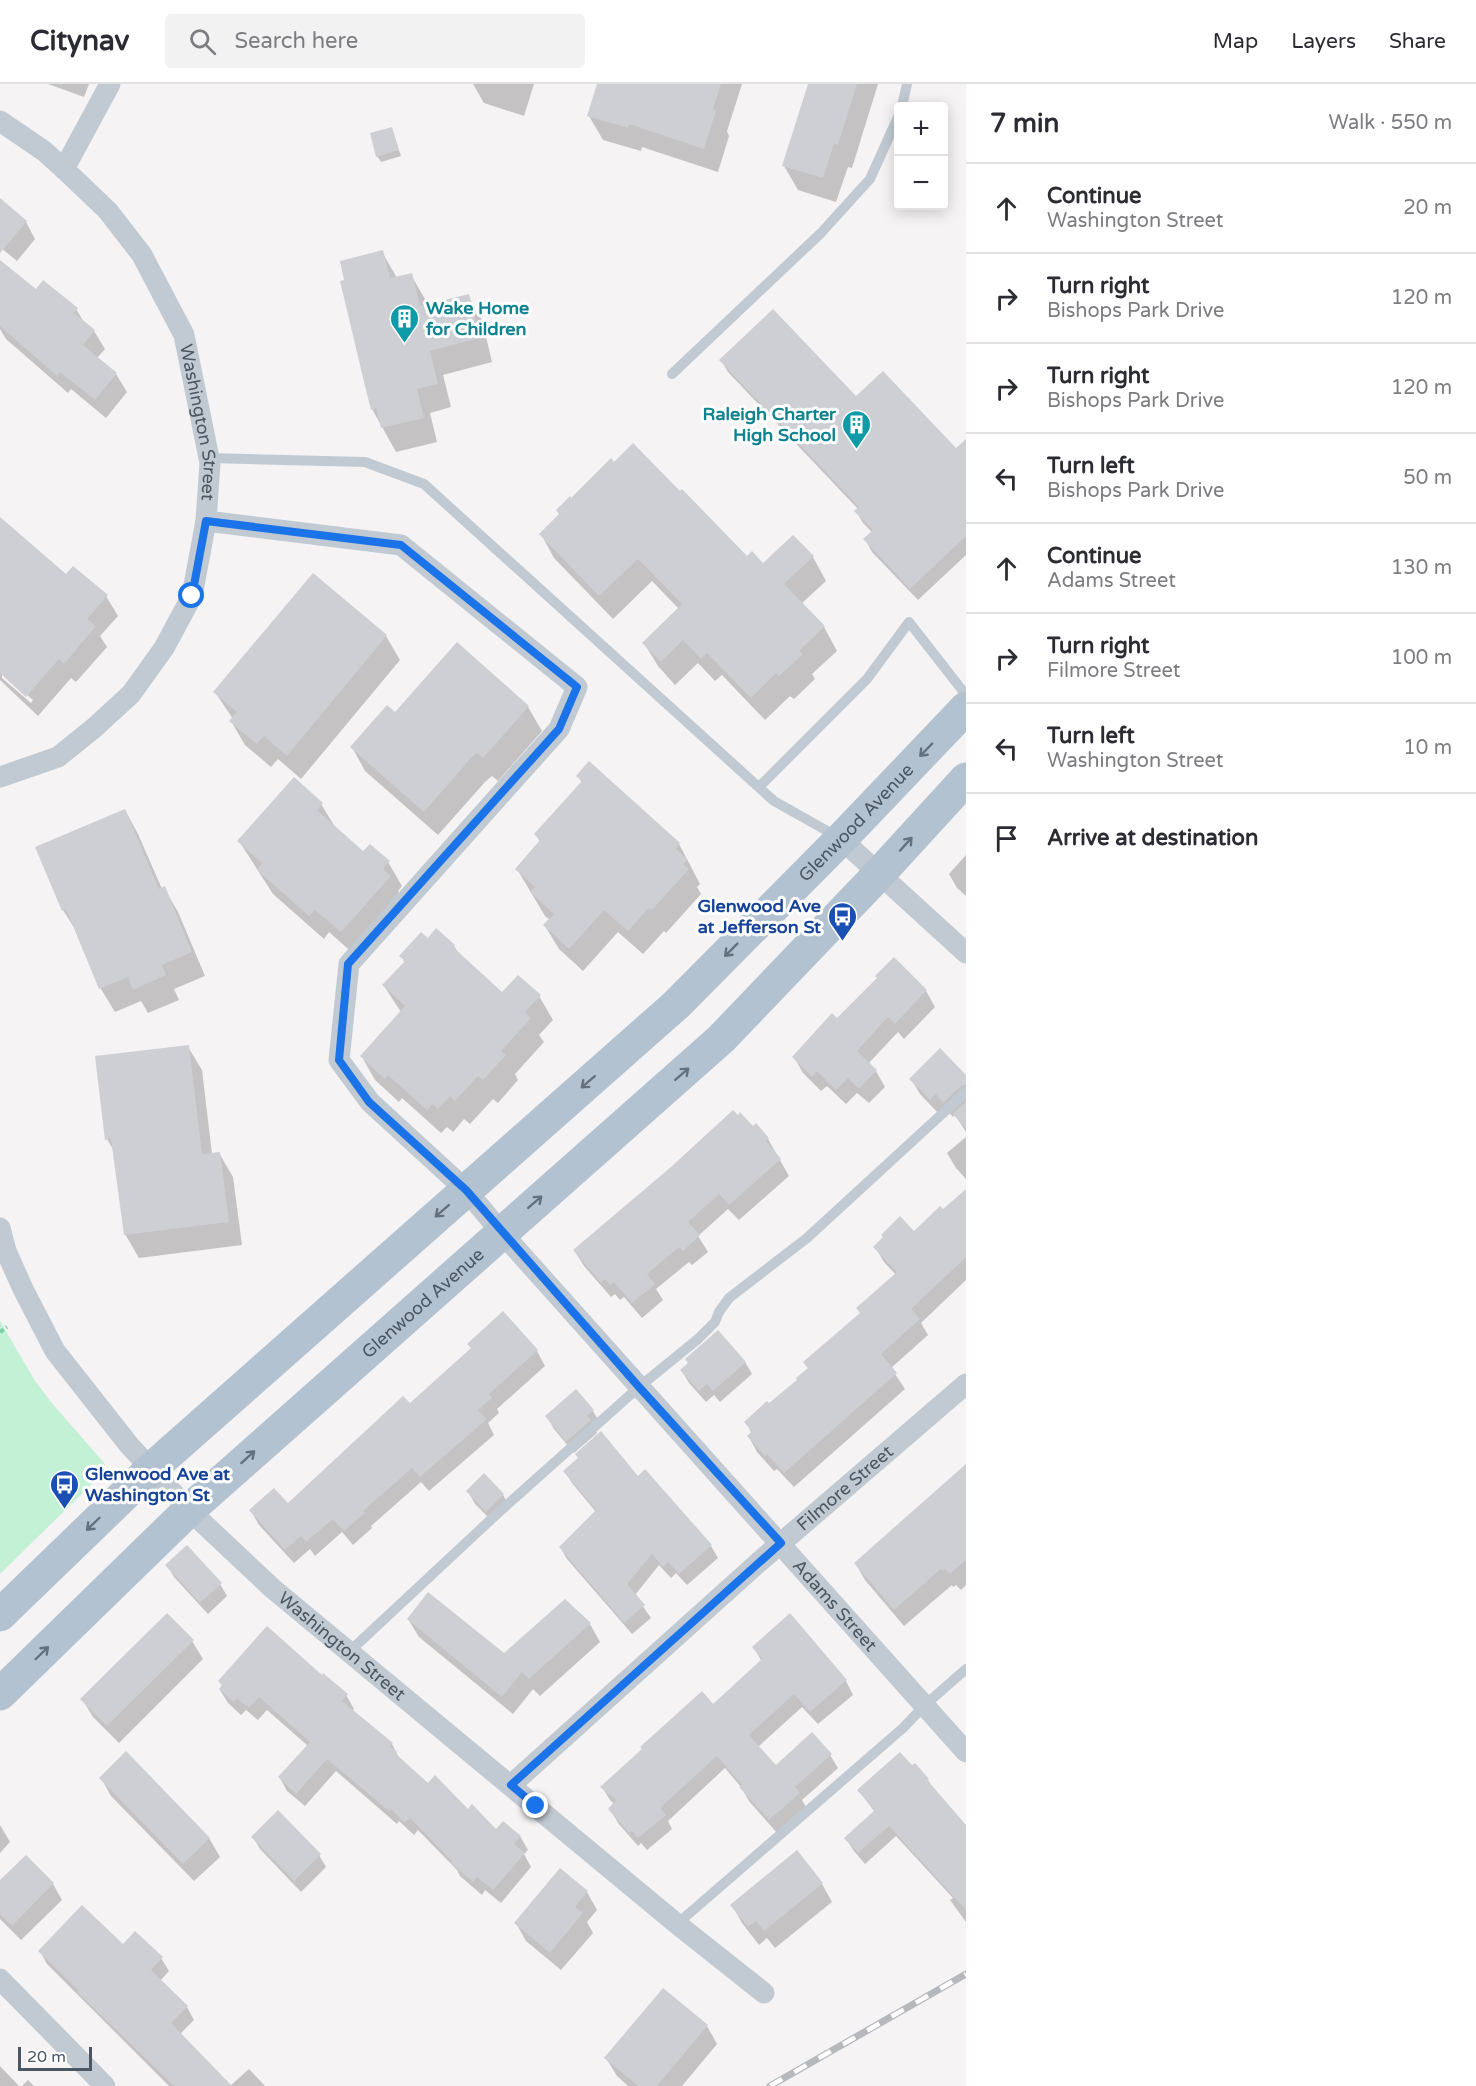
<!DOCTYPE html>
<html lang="en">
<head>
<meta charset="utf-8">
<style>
	body { margin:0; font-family:"Varela Round",sans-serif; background:#f2f2f3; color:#2b2b33 }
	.controls { position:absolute; right:18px; top:18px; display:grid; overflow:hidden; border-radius:6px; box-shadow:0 3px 15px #0003 }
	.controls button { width:54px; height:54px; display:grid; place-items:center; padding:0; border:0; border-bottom:2px solid #e1e1e2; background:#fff; color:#2b2b33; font:30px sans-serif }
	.scale { position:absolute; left:18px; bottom:15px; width:74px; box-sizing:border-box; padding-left:6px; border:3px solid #4a5661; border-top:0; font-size:16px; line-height:21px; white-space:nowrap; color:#4a5661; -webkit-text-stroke:4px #fff; paint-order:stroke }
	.stop { position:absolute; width:18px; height:18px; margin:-14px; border:4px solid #1a73e8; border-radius:50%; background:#fff }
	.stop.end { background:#1a73e8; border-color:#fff; box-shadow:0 2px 6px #0008 }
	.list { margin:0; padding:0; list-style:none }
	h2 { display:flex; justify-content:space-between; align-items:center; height:78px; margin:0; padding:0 24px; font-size:26px }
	h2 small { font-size:20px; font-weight:400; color:#7c7c81 }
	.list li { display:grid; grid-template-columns:39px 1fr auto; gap:18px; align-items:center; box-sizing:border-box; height:90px; padding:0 24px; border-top:2px solid #e1e1e2 }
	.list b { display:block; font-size:22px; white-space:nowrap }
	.list p { margin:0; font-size:20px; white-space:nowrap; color:#7c7c81 }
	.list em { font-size:20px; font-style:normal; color:#7c7c81 }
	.icon { flex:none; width:33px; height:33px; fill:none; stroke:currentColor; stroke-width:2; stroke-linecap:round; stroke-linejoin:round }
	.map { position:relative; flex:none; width:966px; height:2002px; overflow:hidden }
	header { display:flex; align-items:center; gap:36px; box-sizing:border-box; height:84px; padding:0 30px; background:#fff; border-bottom:2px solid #e1e1e2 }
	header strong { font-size:28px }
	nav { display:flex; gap:33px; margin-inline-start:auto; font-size:21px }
	.search { width:420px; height:54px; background:#f2f2f3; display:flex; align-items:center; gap:15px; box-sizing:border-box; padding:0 21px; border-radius:6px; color:#7c7c81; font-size:22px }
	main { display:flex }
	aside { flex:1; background:#fff }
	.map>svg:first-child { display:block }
</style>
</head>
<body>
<header>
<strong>Citynav</strong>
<div class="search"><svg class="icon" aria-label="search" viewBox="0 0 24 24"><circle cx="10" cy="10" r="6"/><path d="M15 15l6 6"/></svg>Search here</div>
<nav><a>Map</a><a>Layers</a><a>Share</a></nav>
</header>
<main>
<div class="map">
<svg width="966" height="2002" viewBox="0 0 966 2002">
	<rect width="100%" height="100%" fill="#f5f3f3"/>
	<polygon fill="#c3f1d5" points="0,1237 35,1297 51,1318 105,1380 101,1391 0,1490"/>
	<g fill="#0003" fill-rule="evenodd">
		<polygon points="48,0 89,0 84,13"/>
		<polygon points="473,0 534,0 524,32 484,19"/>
		<polygon points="599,0 742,0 727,47 729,52 718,88 642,63 641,67 603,56 589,32"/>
		<polygon points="810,0 878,0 852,84 848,83 836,118 798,106 784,82"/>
		<polygon points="391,45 401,72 381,78 377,72"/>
		<polygon points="0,116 26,138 35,155 17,177 0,163"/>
		<polygon points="382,168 397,194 411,191 425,215 427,222 468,212 482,236 492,278 443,291 451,323 430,329 437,358 396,368 372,325"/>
		<polygon points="0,186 36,207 76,225 85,240 94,247 105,265 97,274 116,290 127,308 106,334 71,305 68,309 6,255 0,245"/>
		<polygon points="721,276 956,366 966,357 966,471 918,516 872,468 865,455 872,448 863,439 856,427 858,425 728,288"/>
		<path d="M0,435L67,492L106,512L118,532L100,552L107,563L76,598L71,594L38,632L0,596ZM2,590L33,616L31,619L2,594Z"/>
		<polygon points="541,450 747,474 763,481 813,473 826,497 801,520 824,543 837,567 812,590 815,595 794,615 790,612 765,636 722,591 715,597 698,579 675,601 658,582 644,559 679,525 652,497 613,535 554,474"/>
		<polygon points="386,552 400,576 301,695 278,675 271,683 245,661 231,637 233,635 215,608"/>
		<polygon points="457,560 528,623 542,647 498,697 492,692 485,698 438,751 365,687 352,663 396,630"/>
		<polygon points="578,692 679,760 700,800 697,803 701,810 666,849 664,847 643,870 618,848 583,887 559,865 545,842 550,836 545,832 517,785 540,758 536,750 582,699"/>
		<polygon points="321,720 335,743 363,769 388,778 402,802 398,807 403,817 355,871 329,848 324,855 273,810 239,757"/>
		<polygon points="125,726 138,750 162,805 164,804 178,828 205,892 174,905 179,916 148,929 141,917 115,928 101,905 78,850 63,826 37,764"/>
		<polygon points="966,771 966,812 957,804 949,790"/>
		<polygon points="436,847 454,862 459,870 502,910 539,912 553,936 539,951 544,958 515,990 518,996 498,1019 493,1015 470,1040 464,1035 453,1048 447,1043 441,1049 402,1014 399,1018 375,996 362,973 401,928 384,902 405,879 401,872 428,856"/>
		<polygon points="894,875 926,907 935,923 904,955 898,948 868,980 876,987 885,1003 869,1019 857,1009 846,1020 827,1002 821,1007 803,989 794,973 837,936 878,895"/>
		<polygon points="188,963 202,986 212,1070 219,1069 233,1093 242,1161 139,1174 125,1150 115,1069 107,1055"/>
		<polygon points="966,993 966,1048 955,1031 953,1033 945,1024 939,1030 920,1010 911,995"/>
		<polygon points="756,1042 768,1055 789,1092 739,1136 728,1125 698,1152 708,1168 692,1181 689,1178 656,1205 663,1216 642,1234 624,1213 620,1216 615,1210 611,1213 584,1182 574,1166"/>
		<polygon points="966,1053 966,1095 956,1084 947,1069"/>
		<polygon points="966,1125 966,1196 921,1239 928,1251 891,1284 905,1305 794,1403 777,1385 774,1387 757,1368 749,1353 752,1350 746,1338 769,1321 809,1286 805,1279 861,1230 896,1191 884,1178 875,1163 914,1149 943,1127"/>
		<polygon points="503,1229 537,1267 545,1282 497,1325 499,1329 488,1339 494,1351 429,1407 421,1398 371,1442 372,1444 353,1461 342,1448 315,1472 310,1465 294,1479 259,1441 251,1427 288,1421 410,1322 472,1266 469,1260"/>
		<polygon points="745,1278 752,1290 720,1318 714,1311 706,1318 689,1299 682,1287"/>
		<polygon points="593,1327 600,1339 594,1344 597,1349 574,1369 554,1345 547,1332"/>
		<polygon points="966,1382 966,1501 961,1506 956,1501 953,1503 952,1501 904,1542 865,1496 856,1480"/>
		<polygon points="565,1387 638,1394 711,1462 718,1474 687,1501 676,1489 671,1494 659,1481 635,1511 651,1534 632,1550 567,1475 560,1463 596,1428 572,1399"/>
		<polygon points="468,1407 503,1411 510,1423 494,1439 475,1420"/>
		<polygon points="167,1481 220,1500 227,1512 208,1530 174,1493"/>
		<polygon points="790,1531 846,1597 853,1611 818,1640 802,1623 758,1663 775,1683 830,1671 838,1684 802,1716 806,1723 777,1749 749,1717 741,1703 725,1684 668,1737 672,1745 647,1766 641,1759 638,1762 618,1739 610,1725 614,1720 610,1716 602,1703 713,1622 762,1578 754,1564"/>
		<polygon points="408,1535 504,1571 590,1540 600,1558 540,1612 533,1605 513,1630 419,1553"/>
		<polygon points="192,1557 203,1575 119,1659 93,1633 82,1615"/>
		<polygon points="322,1593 346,1611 354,1625 352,1627 392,1660 399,1674 428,1701 496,1747 520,1752 528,1766 524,1770 531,1783 501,1819 485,1806 482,1811 460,1792 457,1786 418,1746 414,1751 399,1737 397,1740 336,1687 305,1722 287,1707 280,1694 308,1662 267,1626 258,1636 246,1626 241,1631 228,1619 220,1606 223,1603 220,1598"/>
		<polygon points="101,1694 209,1754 220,1773 194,1797 111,1712"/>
		<polygon points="928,1696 934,1706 966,1745 966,1838 950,1816 953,1814 896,1752 865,1780 853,1766 846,1754 875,1728 859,1707"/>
		<polygon points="0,1741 10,1758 0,1769"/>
		<polygon points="253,1753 319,1771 326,1783 301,1808 260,1765"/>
		<polygon points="26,1773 53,1800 62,1816 21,1856 0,1835 0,1799"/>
		<polygon points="822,1800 832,1818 775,1864 767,1854 759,1861 742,1839 732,1821"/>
		<polygon points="587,1808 597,1826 587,1838 593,1849 561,1886 526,1857 516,1839"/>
		<polygon points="123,1862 161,1874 169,1887 160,1897 187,1923 194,1936 180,1950 229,2002 169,2002 47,1880 40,1867"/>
		<polygon points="707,1942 717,1960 682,2002 628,2002 617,1992 606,1974"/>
		<polygon points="0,1982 19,2002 0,2002"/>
		<polygon points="249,1985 265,2002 230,2002"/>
		<polygon points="28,1996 34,2002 22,2002"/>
	</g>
	<g fill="#cdcfd5">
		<polygon points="597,0 721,0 713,25 716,27 704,65 629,40 628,44 587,32"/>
		<polygon points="808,0 857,0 838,61 834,60 823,94 782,82"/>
		<polygon points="392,43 399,66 376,73 370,49"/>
		<polygon points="0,114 27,137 0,169"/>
		<polygon points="383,166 390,194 412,189 420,222 469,210 480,254 430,267 438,300 417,305 424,334 381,344 376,324 371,326 365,302 340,197 344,196 340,177"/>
		<polygon points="0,176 36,205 43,196 78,224 74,229 95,246 83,261 117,289 95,316 60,288 57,292 0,242"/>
		<polygon points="773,225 856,312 883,287 956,364 966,355 966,452 910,505 863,455 873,446 854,427 859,423 719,276"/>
		<polygon points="633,359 680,407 682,405 747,472 752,467 763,479 793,451 814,472 784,500 825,542 799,567 803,570 779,592 776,589 751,614 707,569 701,575 683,556 661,578 642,559 682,520 638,475 599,512 539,450 559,430 556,426 570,412 571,414 611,374 614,378"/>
		<polygon points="0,433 66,490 73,482 108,511 87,535 96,542 64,580 59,575 26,613 0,589"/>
		<polygon points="313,489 387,551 287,672 264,652 257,660 229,637 237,628 213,608"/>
		<polygon points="457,558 529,622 483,674 477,669 471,674 424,728 350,663 387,621 395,628"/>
		<polygon points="589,677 680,759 676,765 688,776 683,780 689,785 652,826 649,824 628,847 604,826 569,865 543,841 554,830 530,808 535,803 515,785 540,756 534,750 582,697 576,692"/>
		<polygon points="294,693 323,719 317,726 363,767 370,760 390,777 383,785 391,792 341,848 315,826 309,832 257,786 262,779 237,757"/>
		<polygon points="125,725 159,805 165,802 192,868 162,881 166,891 133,906 128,893 99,905 66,825 62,827 35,763"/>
		<polygon points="436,844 455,861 453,863 502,908 518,891 541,911 525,928 531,934 501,967 506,971 483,996 478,992 455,1017 450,1012 438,1025 433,1020 427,1026 388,991 385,995 360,972 405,922 382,901 405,877 399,872 421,848 428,854"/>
		<polygon points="894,873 927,906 895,940 888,933 857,967 877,986 859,1005 848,994 836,1006 817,987 812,993 792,973 832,929 837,934 877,894 875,892"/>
		<polygon points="189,961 202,1070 220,1068 229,1138 124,1151 111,1055 105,1056 95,972"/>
		<polygon points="940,964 966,991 966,1001 961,1002 943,1019 936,1010 930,1016 909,995"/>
		<polygon points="966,1018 966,1045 953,1030"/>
		<polygon points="733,1026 738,1031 740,1028 753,1042 756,1039 769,1054 766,1057 781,1075 729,1121 719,1110 688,1138 700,1151 683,1167 679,1163 647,1190 655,1200 632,1219 614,1198 610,1201 605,1195 601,1199 573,1166 671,1083"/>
		<polygon points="966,1105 966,1173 911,1225 920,1235 881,1270 897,1289 784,1389 767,1370 765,1372 747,1352 752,1347 744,1338 767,1317 769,1319 797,1296 796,1294 808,1284 803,1278 860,1229 856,1224 897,1188 873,1163 883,1153 881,1151 900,1132 914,1147 940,1122 943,1125"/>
		<polygon points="503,1227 538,1266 489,1310 492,1314 478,1326 487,1335 420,1393 412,1384 363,1427 365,1429 344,1447 333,1435 306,1458 301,1452 285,1466 249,1426 274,1404 288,1419 403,1312 410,1319 471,1264 467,1260"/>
		<polygon points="718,1246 746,1278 713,1307 707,1300 699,1307 680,1286 688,1279 685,1275"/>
		<polygon points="576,1305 594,1326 587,1332 591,1336 566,1358 545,1332"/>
		<polygon points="601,1347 638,1392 645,1385 712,1461 679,1490 668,1478 663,1483 652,1470 627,1500 645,1521 624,1539 559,1463 596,1426 563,1387 578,1374 575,1370"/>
		<polygon points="966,1380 966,1476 950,1490 945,1485 943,1487 941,1485 894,1526 854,1479"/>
		<polygon points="484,1389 504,1410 486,1428 466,1407"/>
		<polygon points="187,1461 222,1499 200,1519 165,1481"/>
		<polygon points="428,1508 504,1569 565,1515 591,1539 529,1595 522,1588 502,1613 407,1535"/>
		<polygon points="167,1529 194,1556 107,1642 80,1615"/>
		<polygon points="790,1529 847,1596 810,1628 794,1610 749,1651 776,1681 812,1648 832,1670 795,1703 800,1709 769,1736 739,1703 742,1701 717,1672 660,1724 666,1731 638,1754 632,1747 629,1749 608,1725 616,1716 600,1703 642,1665 640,1663 702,1607 713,1620 762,1575 752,1563"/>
		<polygon points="267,1542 322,1591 323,1589 348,1610 342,1617 393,1659 390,1662 397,1668 396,1670 428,1699 435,1691 468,1725 472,1720 496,1745 503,1737 521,1752 514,1760 525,1769 493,1806 477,1793 473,1798 451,1779 452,1777 410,1734 405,1739 391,1725 389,1727 327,1675 296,1710 278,1693 310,1658 259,1613 249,1624 237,1614 233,1618 219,1605 222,1601 218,1597"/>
		<polygon points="126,1667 210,1754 183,1780 99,1694"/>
		<polygon points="900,1668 912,1681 915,1679 929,1695 927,1696 966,1741 966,1826 889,1742 858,1769 844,1754 875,1726 857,1706"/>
		<polygon points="278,1726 321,1770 294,1797 251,1753"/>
		<polygon points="797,1766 823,1799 764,1847 756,1837 748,1843 730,1821"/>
		<polygon points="26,1771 54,1799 12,1842 0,1830 0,1796"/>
		<polygon points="560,1784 588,1807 575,1823 583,1829 550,1869 514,1839"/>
		<polygon points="82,1821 123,1860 135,1847 163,1873 151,1886 188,1922 171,1939 232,2002 174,2002 77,1908 78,1906 38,1867"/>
		<polygon points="663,1904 708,1941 657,2002 638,2002 604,1974"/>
	</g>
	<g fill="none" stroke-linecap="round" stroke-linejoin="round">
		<polyline stroke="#7ad0a6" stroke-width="4" stroke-dasharray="4.5 3" stroke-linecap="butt" points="0,1248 7,1243"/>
		<g stroke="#c1cad2" stroke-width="10">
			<polyline points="902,22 907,0"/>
			<polyline points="672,290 821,149 870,95 898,33"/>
			<polyline points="209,374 365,378 424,400 774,717 838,753"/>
			<polyline points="759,703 867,595 909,538 966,611"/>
			<polyline points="350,1567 499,1428 639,1303 698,1255 715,1238 719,1228 729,1214 807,1154 966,1008"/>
			<polyline points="677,1840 903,1644 925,1621 966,1585"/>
		</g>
		<g stroke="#c1cad2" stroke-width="21">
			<path id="s1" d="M0,37L44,67L64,85L108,127L142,171L184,251L210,379L206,437L192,512L164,564L131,610L94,644L58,673L0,693"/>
			<polyline points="64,85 110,0"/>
			<path id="s2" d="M206,437L401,461L577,603L559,645L349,880L339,976L370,1018L466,1106L501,1148L966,1668"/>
			<polyline points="841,755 966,869"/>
			<path id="s3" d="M0,1144L6,1167L23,1205L55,1267L129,1361L189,1426L272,1504L677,1840L764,1909"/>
			<path id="s4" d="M511,1701L759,1478L966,1300"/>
			<polyline points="0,1895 105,2002"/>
		</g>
		<g stroke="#b3c2d1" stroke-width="33">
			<path id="s5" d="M0,1531L151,1385L676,921L841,755L966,624"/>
			<path id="s6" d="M0,1610L189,1426L721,955L879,790L966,695"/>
		</g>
		<defs>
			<polyline id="rail" points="770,2002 966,1890"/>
		</defs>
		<use href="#rail" stroke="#b5b8bd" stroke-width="7"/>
		<use href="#rail" stroke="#fff" stroke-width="4.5" stroke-dasharray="14" stroke-linecap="butt"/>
	</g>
	<defs><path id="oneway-shaft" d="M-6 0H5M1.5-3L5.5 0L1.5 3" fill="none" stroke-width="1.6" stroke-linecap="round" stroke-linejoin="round" transform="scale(1.5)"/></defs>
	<g stroke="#64717d">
		<use href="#oneway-shaft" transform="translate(926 666) rotate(134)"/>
		<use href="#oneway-shaft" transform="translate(906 760) rotate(-48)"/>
		<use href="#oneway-shaft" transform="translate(731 866) rotate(135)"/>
		<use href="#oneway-shaft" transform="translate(682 990) rotate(-41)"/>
		<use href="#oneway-shaft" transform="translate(588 998) rotate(139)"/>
		<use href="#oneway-shaft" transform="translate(535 1118) rotate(-41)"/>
		<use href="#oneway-shaft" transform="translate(442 1127) rotate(139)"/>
		<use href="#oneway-shaft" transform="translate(248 1373) rotate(-42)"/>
		<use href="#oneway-shaft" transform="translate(93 1440) rotate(136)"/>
		<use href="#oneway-shaft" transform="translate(42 1569) rotate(-44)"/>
	</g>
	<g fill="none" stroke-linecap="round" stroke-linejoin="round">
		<polyline stroke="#1a73e8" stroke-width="8" points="192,512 206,437 401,461 577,603 559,645 348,880 339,976 369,1018 466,1106 639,1303 781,1459 511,1701 536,1722"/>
	</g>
	<defs>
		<symbol id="building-pin" viewBox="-11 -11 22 30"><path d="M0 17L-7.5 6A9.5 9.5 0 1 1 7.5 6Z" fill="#0f9aa8" stroke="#fff"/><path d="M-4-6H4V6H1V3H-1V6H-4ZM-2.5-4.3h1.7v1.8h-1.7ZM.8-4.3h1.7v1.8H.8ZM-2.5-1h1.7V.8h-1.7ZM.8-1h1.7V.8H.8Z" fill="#fff"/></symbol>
		<symbol id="bus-pin" viewBox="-11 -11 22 30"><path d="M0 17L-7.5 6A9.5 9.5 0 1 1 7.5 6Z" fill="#1a4fb4" stroke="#fff"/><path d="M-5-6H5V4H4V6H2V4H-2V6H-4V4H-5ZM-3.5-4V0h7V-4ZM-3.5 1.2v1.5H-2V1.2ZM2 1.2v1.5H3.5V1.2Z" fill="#fff"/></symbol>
	</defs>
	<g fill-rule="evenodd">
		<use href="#building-pin" x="388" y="218" width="33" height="45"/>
		<use href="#building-pin" x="840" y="324" width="33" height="45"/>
		<use href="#bus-pin" x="826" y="816" width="33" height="45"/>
		<use href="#bus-pin" x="48" y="1384" width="33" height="45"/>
	</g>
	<g text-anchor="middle" stroke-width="6" stroke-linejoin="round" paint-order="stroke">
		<g font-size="18" font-weight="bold" fill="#0d838f" stroke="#fff" text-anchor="start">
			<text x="426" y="230">Wake Home<tspan x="426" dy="21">for Children</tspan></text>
			<text x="836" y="336" text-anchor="end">Raleigh Charter<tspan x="836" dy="21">High School</tspan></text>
		</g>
		<g font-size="18" fill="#4a5661" stroke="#fff">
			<text dy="6" stroke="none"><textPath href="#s1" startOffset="376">Washington Street</textPath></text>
			<text dy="6" stroke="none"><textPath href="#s5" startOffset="1167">Glenwood Avenue</textPath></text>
			<text dy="6" stroke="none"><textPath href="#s6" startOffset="576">Glenwood Avenue</textPath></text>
			<text dy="6" stroke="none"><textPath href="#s4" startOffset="447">Filmore Street</textPath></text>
			<text dy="6" stroke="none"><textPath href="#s2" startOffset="1618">Adams Street</textPath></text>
			<text dy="6" stroke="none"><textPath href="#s3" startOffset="548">Washington Street</textPath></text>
		</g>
		<g font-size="18" font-weight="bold" fill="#164399" stroke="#fff" text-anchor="end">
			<text x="821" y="828">Glenwood Ave<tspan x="821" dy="21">at Jefferson St</tspan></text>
			<text x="85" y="1396" text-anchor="start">Glenwood Ave at<tspan x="85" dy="21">Washington St</tspan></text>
		</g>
	</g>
</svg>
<div class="controls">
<button>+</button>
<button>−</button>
</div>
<div class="scale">20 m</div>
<div class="stop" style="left:192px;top:512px"></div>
<div class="stop end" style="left:536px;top:1722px"></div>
</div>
<aside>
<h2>7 min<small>Walk · 550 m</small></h2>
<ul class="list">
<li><svg class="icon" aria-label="ahead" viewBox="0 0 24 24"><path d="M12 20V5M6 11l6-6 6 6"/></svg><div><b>Continue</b><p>Washington Street</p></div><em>20 m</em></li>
<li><svg class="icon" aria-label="right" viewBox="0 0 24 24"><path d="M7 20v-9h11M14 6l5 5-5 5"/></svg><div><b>Turn right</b><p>Bishops Park Drive</p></div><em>120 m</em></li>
<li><svg class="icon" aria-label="right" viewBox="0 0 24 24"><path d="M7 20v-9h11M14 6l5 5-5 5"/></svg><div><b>Turn right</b><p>Bishops Park Drive</p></div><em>120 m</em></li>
<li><svg class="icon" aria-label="left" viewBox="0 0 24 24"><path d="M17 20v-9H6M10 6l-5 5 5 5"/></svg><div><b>Turn left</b><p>Bishops Park Drive</p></div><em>50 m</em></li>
<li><svg class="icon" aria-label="ahead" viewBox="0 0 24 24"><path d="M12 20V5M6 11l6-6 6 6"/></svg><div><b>Continue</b><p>Adams Street</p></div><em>130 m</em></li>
<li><svg class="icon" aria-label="right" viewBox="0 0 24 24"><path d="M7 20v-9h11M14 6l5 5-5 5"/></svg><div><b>Turn right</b><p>Filmore Street</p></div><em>100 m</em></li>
<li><svg class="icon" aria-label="left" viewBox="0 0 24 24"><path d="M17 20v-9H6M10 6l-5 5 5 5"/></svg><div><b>Turn left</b><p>Washington Street</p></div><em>10 m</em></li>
<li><svg class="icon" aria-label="arrive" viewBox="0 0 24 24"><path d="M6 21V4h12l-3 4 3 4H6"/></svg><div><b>Arrive at destination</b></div></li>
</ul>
</aside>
</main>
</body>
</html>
